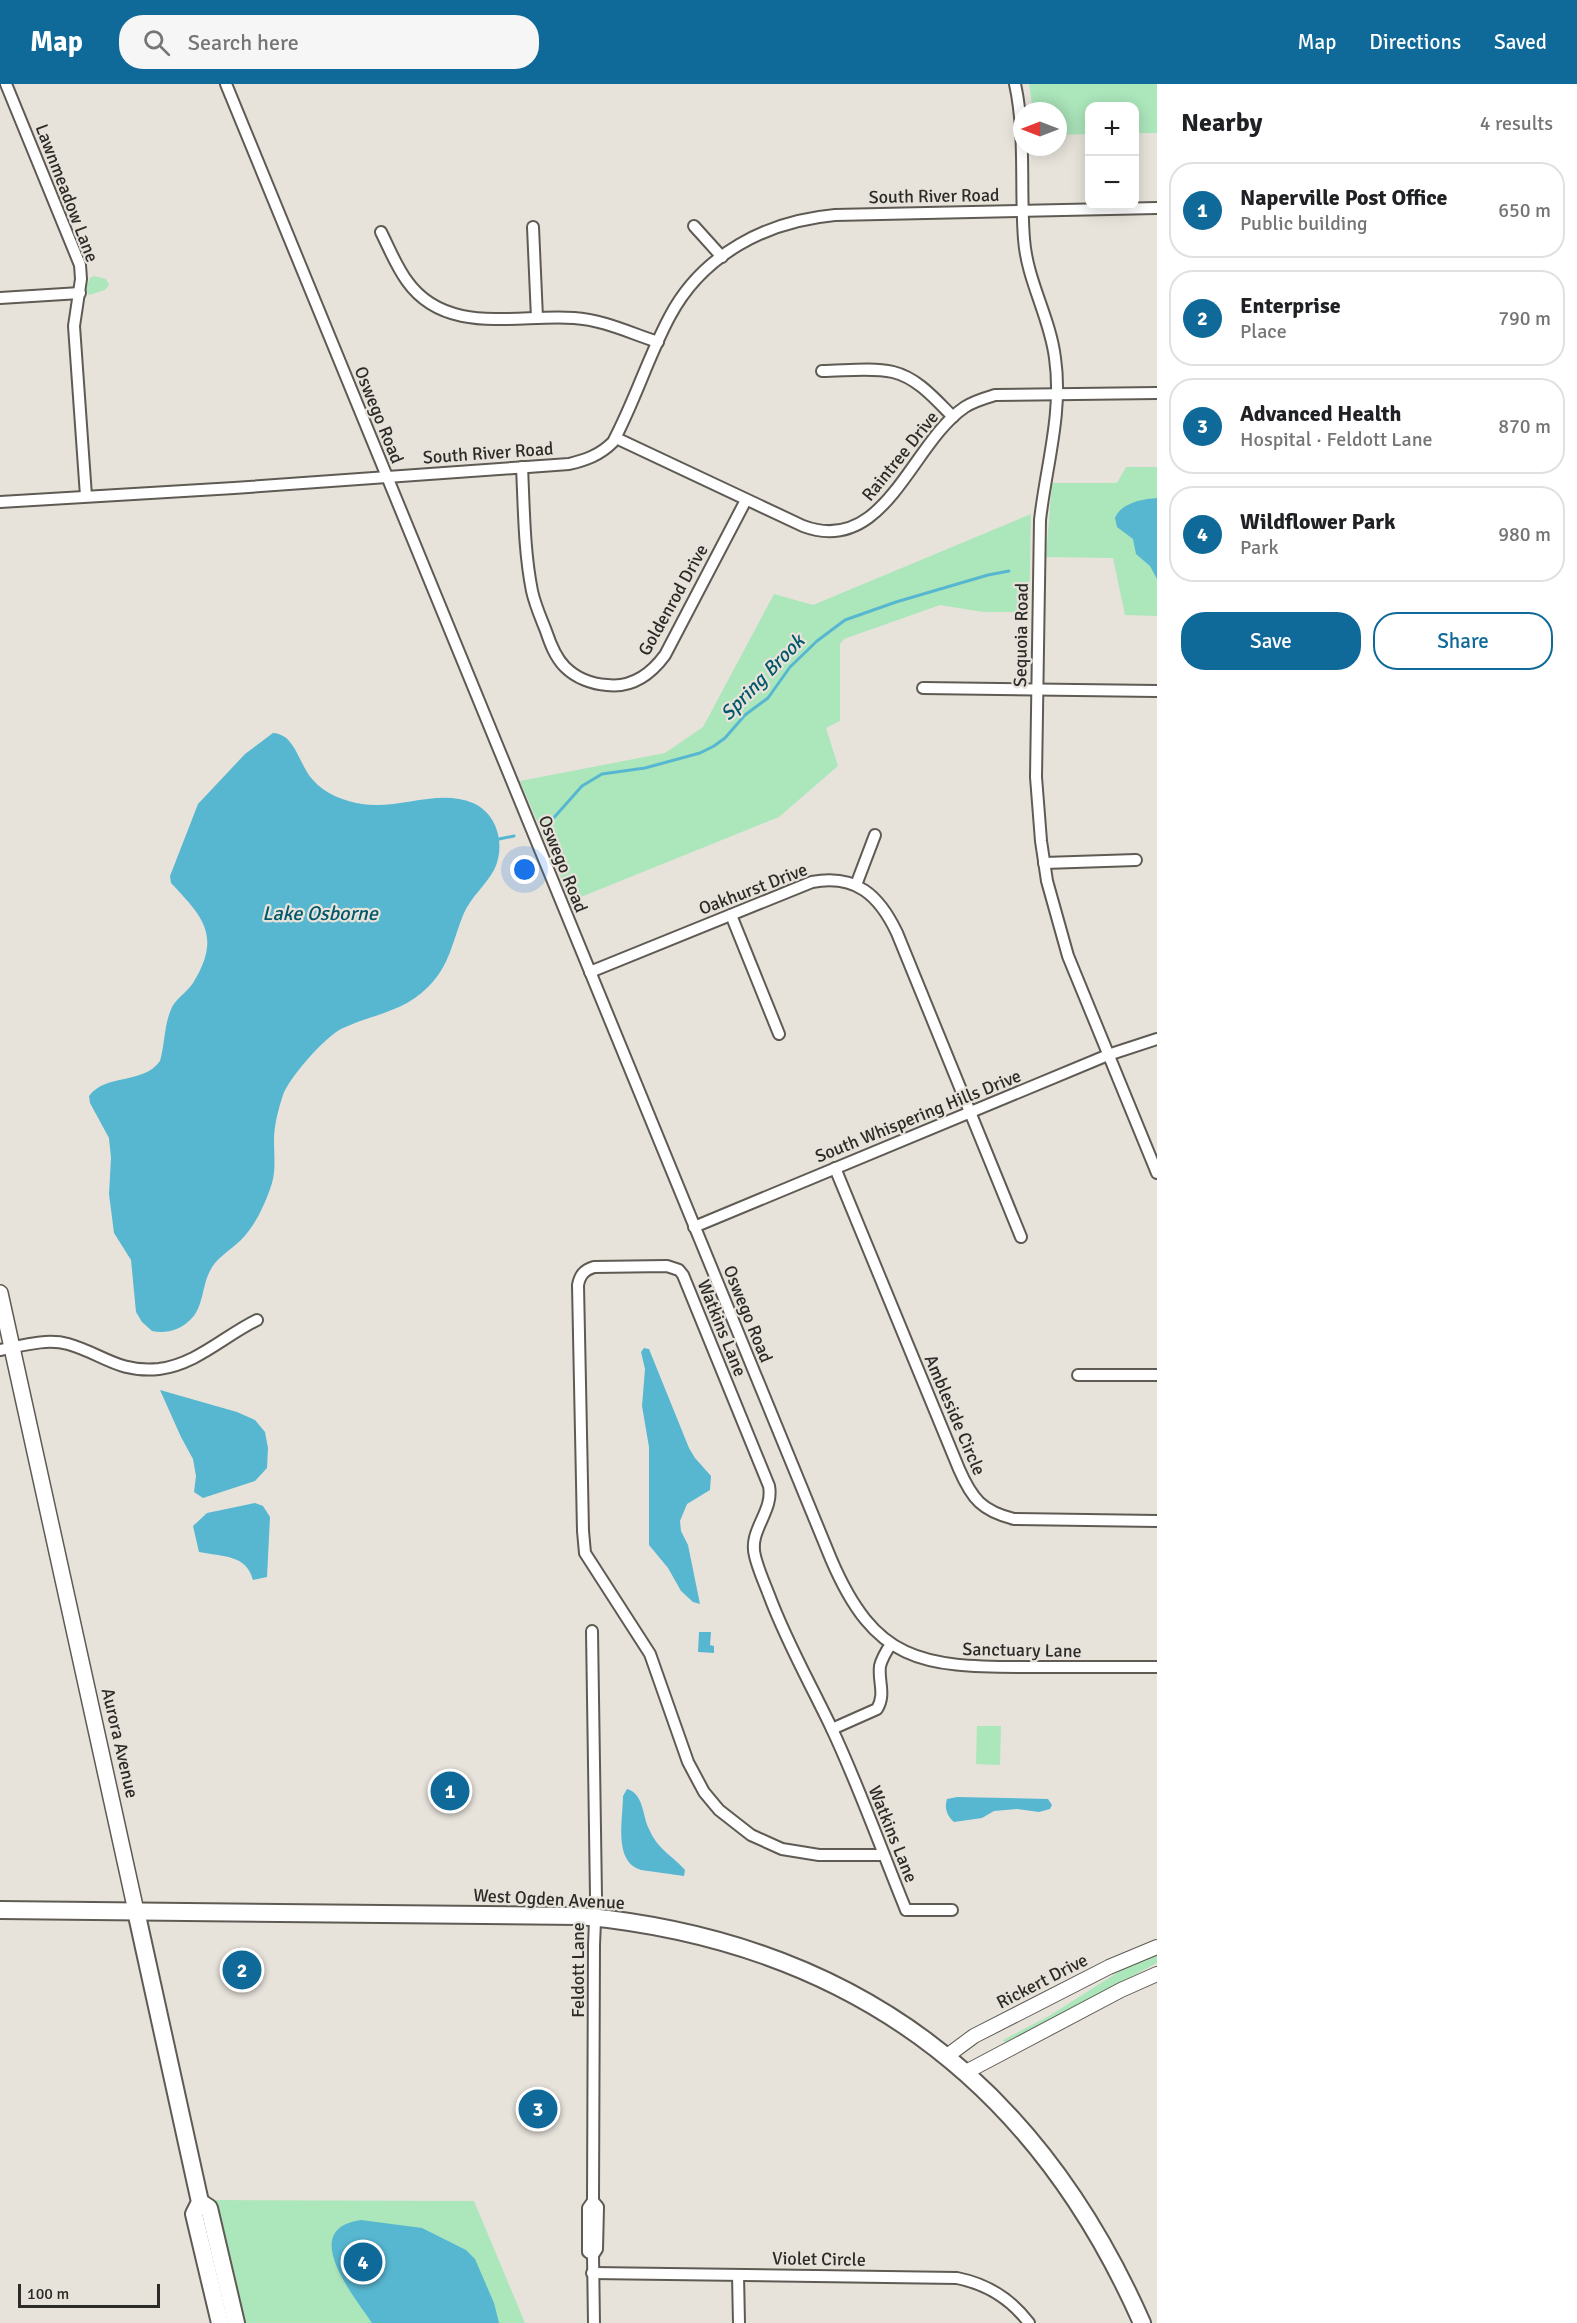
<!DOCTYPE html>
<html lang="en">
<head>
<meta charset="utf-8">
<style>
	body { margin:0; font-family:Signika,sans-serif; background:#f6f6f6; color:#202124 }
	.controls { position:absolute; right:18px; top:18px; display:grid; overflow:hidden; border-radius:12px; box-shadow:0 3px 15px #0003 }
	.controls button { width:54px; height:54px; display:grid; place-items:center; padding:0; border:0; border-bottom:2px solid #e0e0e0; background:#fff; color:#202124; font:30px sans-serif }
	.compass { position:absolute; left:1013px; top:18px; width:54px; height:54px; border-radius:50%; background:#fff; box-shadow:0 3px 15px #0003; rotate:270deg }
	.scale { position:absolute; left:18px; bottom:15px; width:142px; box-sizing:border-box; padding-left:6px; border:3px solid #2c2b28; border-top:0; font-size:16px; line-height:21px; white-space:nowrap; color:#2c2b28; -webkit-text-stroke:4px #e7e3db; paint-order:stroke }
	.you { position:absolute; left:525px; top:786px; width:21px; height:21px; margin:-15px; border:4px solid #fff; border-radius:50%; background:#1a73e8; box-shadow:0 0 0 9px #1a73e833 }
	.badge { display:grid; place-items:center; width:39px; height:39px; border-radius:50%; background:#0f6999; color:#fff; font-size:20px; font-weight:700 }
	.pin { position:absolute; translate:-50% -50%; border:3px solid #fff; box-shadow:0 2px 6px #0006 }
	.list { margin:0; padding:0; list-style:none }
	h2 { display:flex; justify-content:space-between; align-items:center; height:78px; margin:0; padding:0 24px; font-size:26px }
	h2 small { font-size:20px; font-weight:400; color:#757577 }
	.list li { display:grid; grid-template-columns:39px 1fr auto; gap:18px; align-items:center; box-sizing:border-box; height:96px; margin:0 12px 12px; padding:0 12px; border:2px solid #e0e0e0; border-radius:24px }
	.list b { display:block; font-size:22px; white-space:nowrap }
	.list p { margin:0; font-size:20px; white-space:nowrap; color:#757577 }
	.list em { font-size:20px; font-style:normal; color:#757577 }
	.actions { display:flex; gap:12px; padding:18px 24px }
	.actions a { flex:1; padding:14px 0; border:2px solid #0f6999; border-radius:24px; text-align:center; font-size:21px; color:#0f6999 }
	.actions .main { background:#0f6999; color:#fff }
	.icon { flex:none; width:33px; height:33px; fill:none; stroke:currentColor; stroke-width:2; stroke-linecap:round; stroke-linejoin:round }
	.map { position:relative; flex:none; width:1157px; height:2239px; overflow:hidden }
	header { display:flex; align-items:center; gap:36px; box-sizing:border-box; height:84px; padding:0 30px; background:#0f6999; color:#fff }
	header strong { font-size:28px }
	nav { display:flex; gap:33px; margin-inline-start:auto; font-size:21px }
	.search { width:420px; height:54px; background:#f6f6f6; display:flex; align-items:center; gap:15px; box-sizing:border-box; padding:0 21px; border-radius:24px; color:#757577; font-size:22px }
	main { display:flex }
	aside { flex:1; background:#fff }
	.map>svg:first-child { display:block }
</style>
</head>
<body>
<header>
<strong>Map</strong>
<div class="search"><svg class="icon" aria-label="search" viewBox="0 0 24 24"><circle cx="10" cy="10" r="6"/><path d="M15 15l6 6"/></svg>Search here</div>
<nav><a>Map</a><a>Directions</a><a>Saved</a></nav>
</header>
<main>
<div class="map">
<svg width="1157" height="2239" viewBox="0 0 1157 2239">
	<rect width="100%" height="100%" fill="#e7e3db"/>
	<g fill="#ace6bb">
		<polygon points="1029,0 1157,0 1157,49 1135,49 1134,22 1090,22 1089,50 1058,51 1058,27 1033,27"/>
		<polygon points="94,192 106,195 109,201 105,206 89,211 86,205 90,194"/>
		<polygon points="1126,383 1157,383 1157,532 1125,531 1113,474 1046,473 1052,399 1117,399"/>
		<polygon points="1031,430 1029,528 983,528 940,521 844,555 840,560 840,637 826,644 838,682 779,733 571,817 520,697 665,669 703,643 774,510 813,521"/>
		<polygon points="977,1642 1001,1642 1000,1681 976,1680"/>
		<polygon points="1157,1870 1157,1879 1005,1959 1003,1956 1049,1932 1134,1878"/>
		<polygon points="213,2116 474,2117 525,2239 241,2239"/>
	</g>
	<g fill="#57b7d1">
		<path d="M1157,414V495L1150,482L1136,470L1133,455L1117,443L1115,434C1121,419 1142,415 1157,414Z"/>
		<path d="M273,649C296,650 299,682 313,696C325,710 344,717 362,720C399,726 438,704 473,719C498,730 506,762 494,786C486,801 471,813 464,829C453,855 450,882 428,903C402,929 372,930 341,945C324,954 289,994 283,1011C278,1026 274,1042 274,1057C274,1071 276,1085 272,1099C266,1118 256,1141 241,1156C230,1167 215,1174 209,1189C202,1203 203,1225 190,1236C180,1246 166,1250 152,1247L142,1238L136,1228L131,1176L114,1149L109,1110L111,1074L109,1054L90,1019L89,1012C106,989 143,1001 160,977C165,960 164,940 172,923C177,914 187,908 193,899C222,852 203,833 171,799L170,792L198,720L245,670Z"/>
		<polygon points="644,1264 649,1265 651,1270 689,1364 695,1374 711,1392 710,1406 687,1420 680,1437 681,1447 688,1461 700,1520 693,1518 681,1507 668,1484 649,1461 649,1363 642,1322 645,1285 641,1268"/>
		<polygon points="160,1306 237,1328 255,1336 265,1348 268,1364 267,1384 255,1397 203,1414 194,1408 196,1392 193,1375 181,1353"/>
		<path d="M255,1419L263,1422L270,1433L267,1493L253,1496C246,1470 223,1473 199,1468L193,1442L207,1429Z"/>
		<polygon points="699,1548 711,1548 710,1561 714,1562 714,1569 698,1568"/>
		<path d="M627,1705C644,1710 642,1731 649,1745C658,1766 672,1771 685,1786L684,1792L641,1786C613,1778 623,1735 623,1712Z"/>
		<path d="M957,1713L1048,1715L1052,1721L1050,1725L1039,1728L1017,1725L994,1727L982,1734L954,1738C947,1732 944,1724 947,1715Z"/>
		<path d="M361,2136L422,2144L466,2166L475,2175L494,2219L499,2239H372C355,2213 297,2145 361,2136Z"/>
	</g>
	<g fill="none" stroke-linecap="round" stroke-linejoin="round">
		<g stroke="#57b7d1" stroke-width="3">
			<polyline points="550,738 582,702 602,690 645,684 700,669 714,662 725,654 745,631 768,614 790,583 817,557 845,536 896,518 988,491 1009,487"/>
			<polyline points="499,755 514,752"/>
		</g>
		<defs>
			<g id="minor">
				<polyline points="6,0 80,181 81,195 74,242 86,412"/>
				<path d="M226,0L831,1475C875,1578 921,1583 1024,1583C1068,1583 1113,1583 1157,1583"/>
				<path d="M1015,0C1026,50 1020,104 1024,155C1027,197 1050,233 1055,274C1063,329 1046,382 1040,436L1036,693L1041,757L1047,797L1068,872L1157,1089"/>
				<polyline points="694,142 722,173"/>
				<polyline points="533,143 537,234"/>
				<path d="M381,148C389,164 396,182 407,197C446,252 517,230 574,234C604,236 630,249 658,258"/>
				<polyline points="0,214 80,209"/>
				<path d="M822,287C844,287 871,283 893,288C918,294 936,316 953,333"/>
				<path d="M616,354L803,442C885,473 911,359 965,323C974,317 985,314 995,311L1157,309"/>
				<path d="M522,383C524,424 524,467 532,507C535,521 541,534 546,547C550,559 555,573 565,583C576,594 592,600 607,601C632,604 651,590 665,571L746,416"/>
				<path d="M0,418L234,404L569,380C586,376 600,371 613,358C635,317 648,273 670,232C703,170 767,137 835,131L1157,124"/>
				<polyline points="923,604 1157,607"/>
				<polyline points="1044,779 1136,776"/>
				<polyline points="856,801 875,751"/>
				<polyline points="731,831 779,950"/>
				<path d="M590,888L812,798C856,790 879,811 897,849L1021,1153"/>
				<path d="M835,1084L959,1385C972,1415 982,1427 1014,1435L1157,1437"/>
				<polyline points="694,1143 1108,971 1157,955"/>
				<path d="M0,1266C21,1262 46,1254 68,1260C103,1270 118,1289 159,1285C197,1280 224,1252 257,1236"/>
				<polyline points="1078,1291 1157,1291"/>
				<polyline points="592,1547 596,1812 594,1861 593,2117 598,2123 597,2165 593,2171 594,2239"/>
				<path d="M832,1645L877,1625C886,1610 878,1598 880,1582C882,1574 887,1566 891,1560"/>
				<path d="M883,1771H819L782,1765L751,1751L719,1726L704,1708L688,1678L650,1570L585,1469L583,1447L578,1201C580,1191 584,1186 594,1183L667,1182L679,1186L683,1191L769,1402C774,1428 748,1446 755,1472C758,1485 764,1498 769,1511C786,1557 810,1599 831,1643C859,1702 881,1765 906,1826H952"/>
				<polyline points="593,2171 588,2168 588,2124 593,2117"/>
				<path d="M592,2189L957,2194C987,2200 1011,2215 1029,2239"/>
				<polyline points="738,2191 739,2239"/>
			</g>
			<g id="tertiary">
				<polyline points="947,1972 974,1952 1109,1883 1157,1863"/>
				<polyline points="966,1988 1121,1906 1157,1890"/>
			</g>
			<polyline id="secondary" points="0,1209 136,1827"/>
			<g id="primary">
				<path d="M0,1826L580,1832C847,1857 1034,1994 1142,2239"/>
				<polyline points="136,1827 200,2118 194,2130 220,2239"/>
				<polyline points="200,2118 209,2124 236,2239"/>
			</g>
		</defs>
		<use href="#minor" stroke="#5f5b54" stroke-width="14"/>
		<use href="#tertiary" stroke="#5f5b54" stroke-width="16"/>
		<use href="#secondary" stroke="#5f5b54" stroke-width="18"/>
		<use href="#primary" stroke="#5f5b54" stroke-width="20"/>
		<use href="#minor" stroke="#fff" stroke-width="10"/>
		<use href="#tertiary" stroke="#fff" stroke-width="14"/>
		<use href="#secondary" stroke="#fff" stroke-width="15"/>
		<use href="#primary" stroke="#fff" stroke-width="16"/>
	</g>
	<g text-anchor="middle" stroke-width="4.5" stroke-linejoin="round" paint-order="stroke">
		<g font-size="18" fill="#2c2b28" stroke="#e7e3db">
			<text transform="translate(67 109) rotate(69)" y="6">Lawnmeadow Lane</text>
			<text transform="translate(934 112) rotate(-1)" y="6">South River Road</text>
			<text transform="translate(379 331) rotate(68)" y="6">Oswego Road</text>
			<text transform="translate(488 369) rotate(-4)" y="6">South River Road</text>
			<text transform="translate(900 372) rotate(-51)" y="6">Raintree Drive</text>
			<text transform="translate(673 516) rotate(-61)" y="6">Goldenrod Drive</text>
			<text transform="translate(1021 551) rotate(-89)" y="6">Sequoia Road</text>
			<text transform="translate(563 780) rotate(68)" y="6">Oswego Road</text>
			<text transform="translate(753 805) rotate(-21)" y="6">Oakhurst Drive</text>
			<text transform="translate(918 1032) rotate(-22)" y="6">South Whispering Hills Drive</text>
			<text transform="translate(748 1230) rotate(68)" y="6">Oswego Road</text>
			<text transform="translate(722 1244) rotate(68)" y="6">Watkins Lane</text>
			<text transform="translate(955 1331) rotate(67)" y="6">Ambleside Circle</text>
			<text transform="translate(1022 1566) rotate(1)" y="6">Sanctuary Lane</text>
			<text transform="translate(120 1659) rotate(77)" y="6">Aurora Avenue</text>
			<text transform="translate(893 1750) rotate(68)" y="6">Watkins Lane</text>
			<text transform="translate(549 1815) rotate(3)" y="6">West Ogden Avenue</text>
			<text transform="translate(578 1886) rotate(-90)" y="6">Feldott Lane</text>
			<text transform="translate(1042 1897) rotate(-27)" y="6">Rickert Drive</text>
			<text transform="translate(819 2175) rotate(1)" y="6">Violet Circle</text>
		</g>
		<g font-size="20" font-style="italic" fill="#00586a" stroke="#e7e3db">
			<text transform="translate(762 593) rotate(-46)" y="7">Spring Brook</text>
			<text x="320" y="836">Lake Osborne</text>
		</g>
	</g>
</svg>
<div class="controls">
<button>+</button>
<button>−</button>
</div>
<svg class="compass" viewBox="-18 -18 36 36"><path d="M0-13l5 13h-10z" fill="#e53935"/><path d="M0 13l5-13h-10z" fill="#757577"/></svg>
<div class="scale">100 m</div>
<div class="you"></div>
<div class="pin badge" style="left:450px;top:1707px">1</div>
<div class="pin badge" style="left:242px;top:1886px">2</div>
<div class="pin badge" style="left:538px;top:2025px">3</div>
<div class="pin badge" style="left:363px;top:2178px">4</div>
</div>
<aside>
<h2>Nearby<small>4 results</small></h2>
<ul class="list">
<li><span class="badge">1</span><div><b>Naperville Post Office</b><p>Public building</p></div><em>650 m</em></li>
<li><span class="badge">2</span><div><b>Enterprise</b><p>Place</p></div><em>790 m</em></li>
<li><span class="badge">3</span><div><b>Advanced Health</b><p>Hospital · Feldott Lane</p></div><em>870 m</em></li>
<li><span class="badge">4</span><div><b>Wildflower Park</b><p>Park</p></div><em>980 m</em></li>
</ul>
<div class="actions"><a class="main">Save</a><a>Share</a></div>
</aside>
</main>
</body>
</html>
